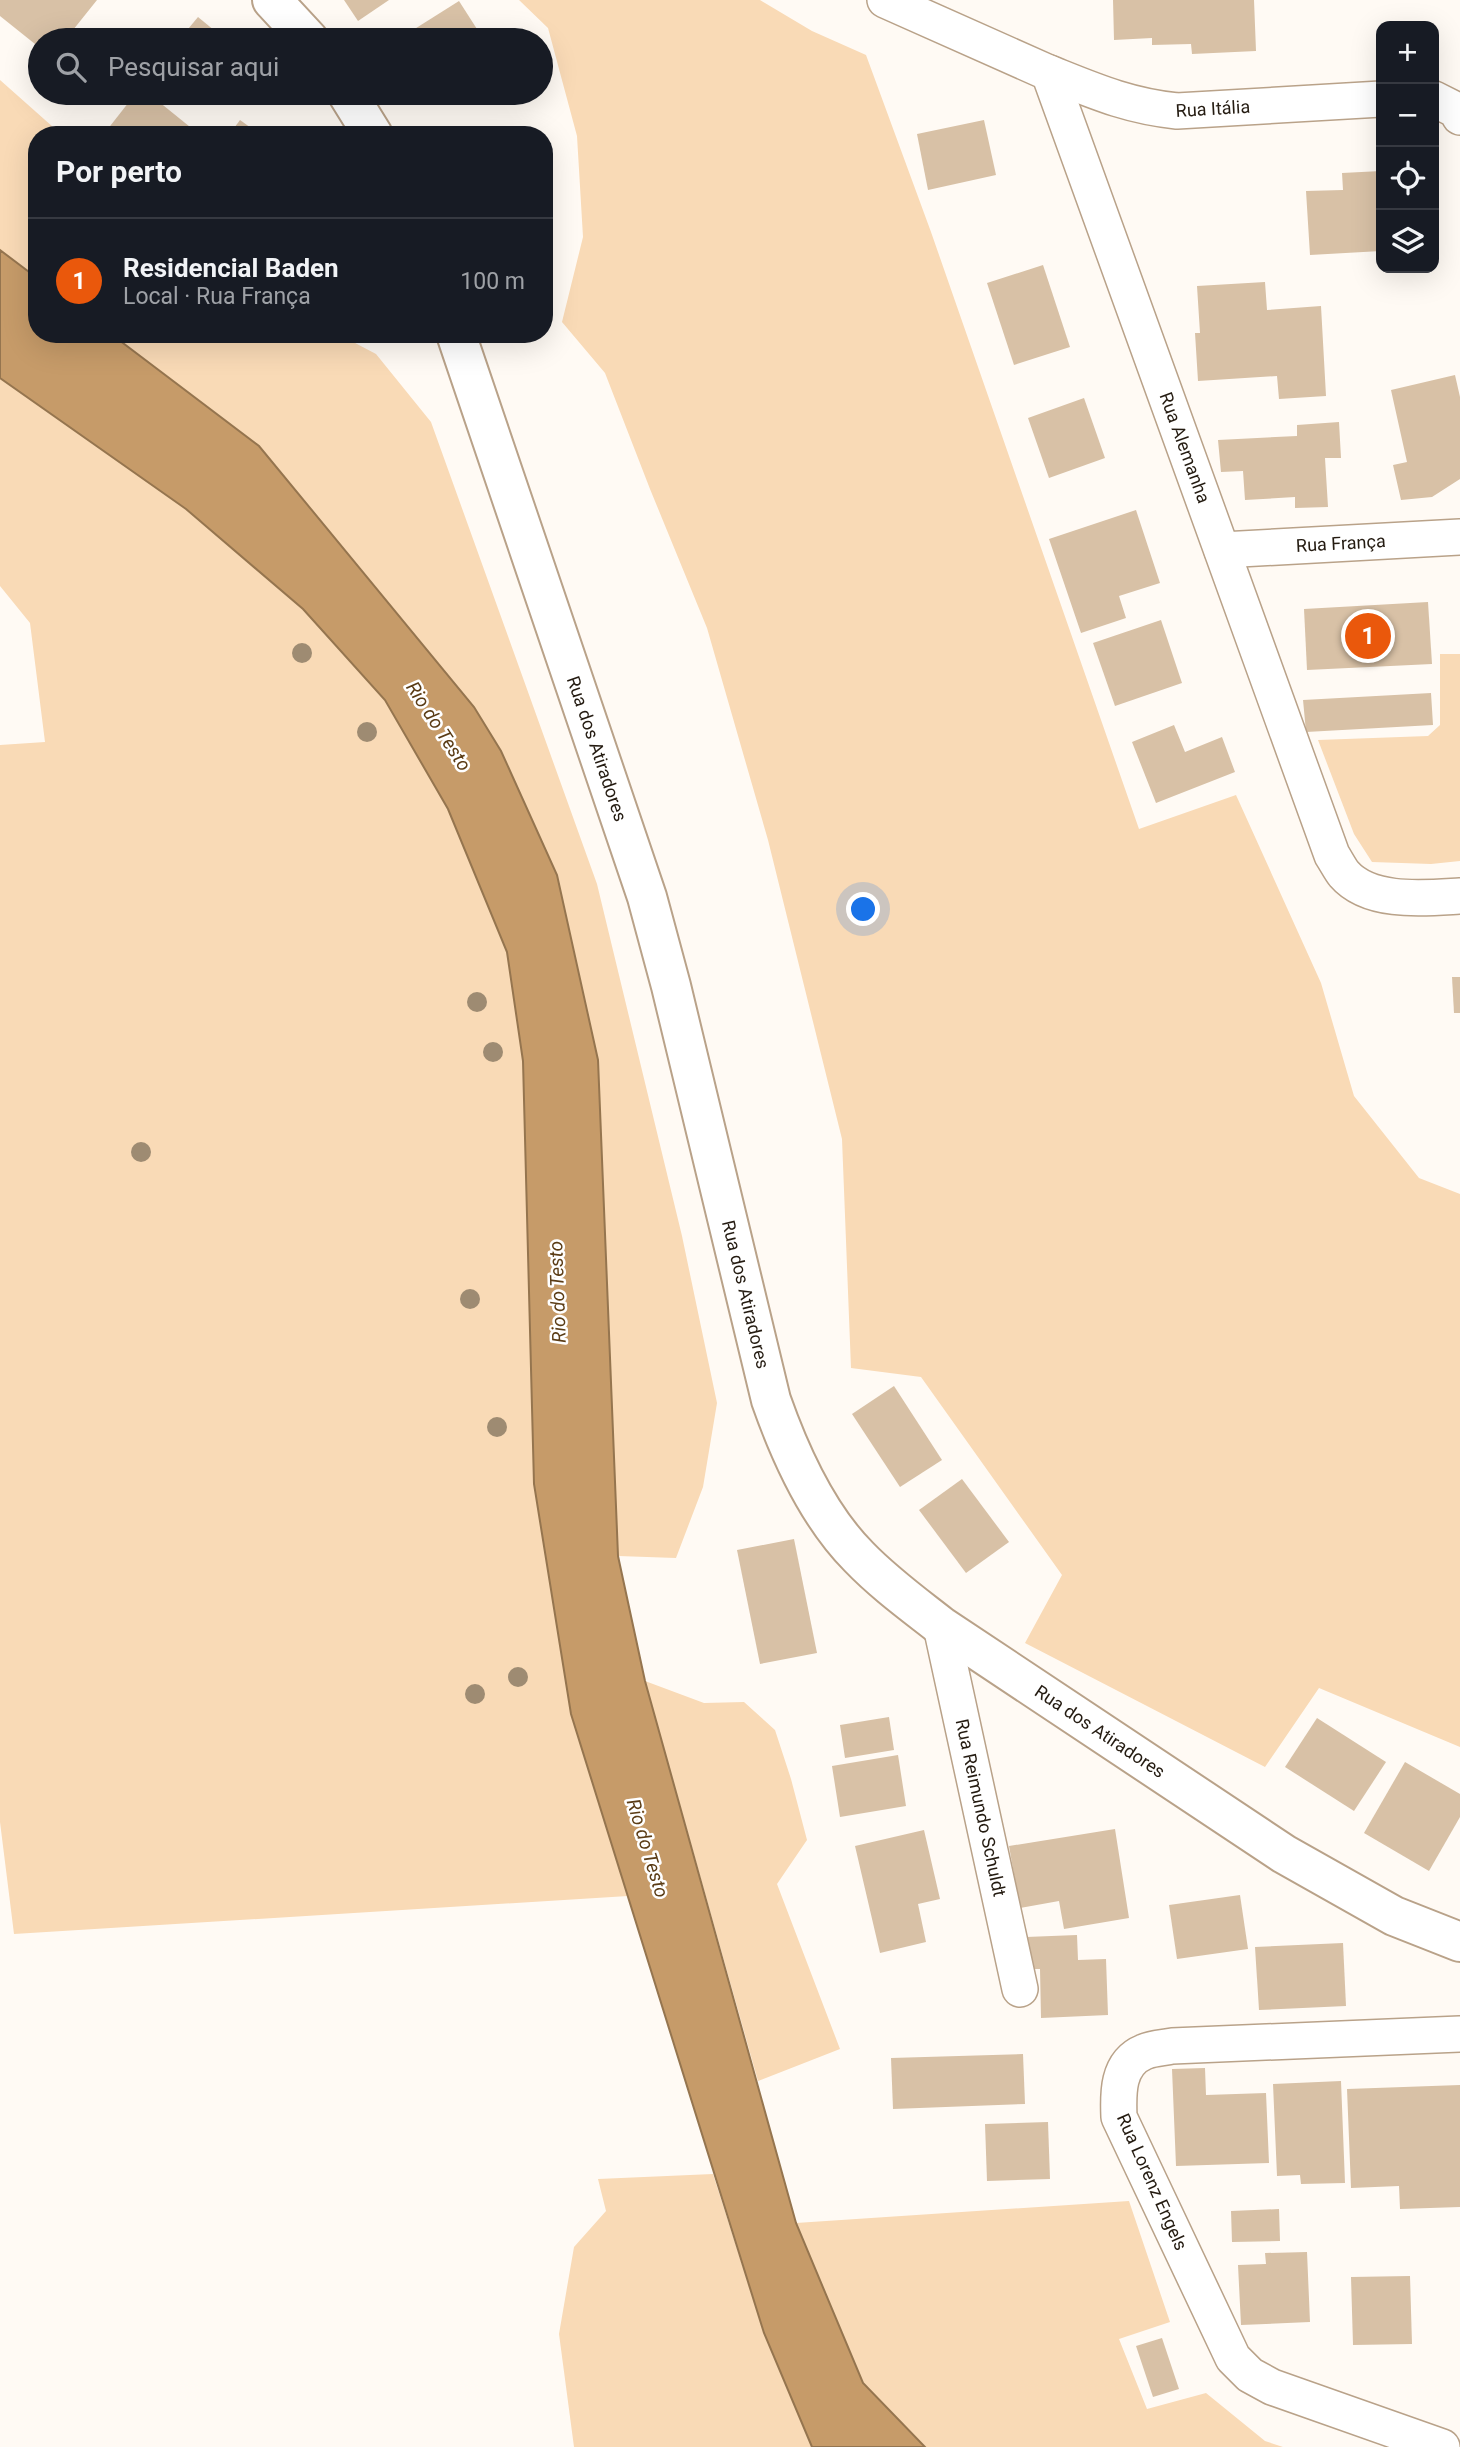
<!DOCTYPE html>
<html lang="pt">
<head>
<meta charset="utf-8">
<style>
	body { margin:0; font-family:Roboto,sans-serif; background:#20242c; color:#f1f3f6 }
	.controls { position:absolute; right:21px; top:21px; display:grid; overflow:hidden; border-radius:14px; box-shadow:0 7px 28px #0002 }
	.controls button { width:63px; height:63px; display:grid; place-items:center; padding:0; border:0; border-bottom:2px solid #363941; background:#171b24; color:#f1f3f6; font:35px sans-serif }
	.you { position:absolute; left:864px; top:910px; width:24px; height:24px; margin:-18px; border:5px solid #fff; border-radius:50%; background:#1a73e8; box-shadow:0 0 0 10px #1a73e833 }
	.badge { display:grid; place-items:center; width:46px; height:46px; border-radius:50%; background:#ea580c; color:#fff; font-size:23px; font-weight:700 }
	.pin { position:absolute; translate:-50% -50%; border:4px solid #fff; box-shadow:0 2px 7px #0006 }
	.list { margin:0; padding:0; list-style:none }
	h2 { display:flex; justify-content:space-between; align-items:center; height:91px; margin:0; padding:0 28px; font-size:30px }
	h2 small { font-size:23px; font-weight:400; color:#9ea1a6 }
	.list li { display:grid; grid-template-columns:46px 1fr auto; gap:21px; align-items:center; box-sizing:border-box; height:126px; padding:0 28px; border-top:2px solid #363941 }
	.list b { display:block; font-size:26px; white-space:nowrap }
	.list p { margin:0; font-size:23px; white-space:nowrap; color:#9ea1a6 }
	.list em { font-size:23px; font-style:normal; color:#9ea1a6 }
	.icon { flex:none; width:38px; height:38px; fill:none; stroke:currentColor; stroke-width:2; stroke-linecap:round; stroke-linejoin:round }
	.map { position:relative; flex:none; width:1460px; height:2447px; overflow:hidden }
	.search { position:absolute; background:#171b24; box-shadow:0 7px 28px #0002; left:28px; top:28px; width:525px; height:77px; display:flex; align-items:center; gap:18px; box-sizing:border-box; padding:0 24px; border-radius:38px; color:#9ea1a6; font-size:26px }
	.panel { position:absolute; background:#171b24; box-shadow:0 7px 28px #0002; left:28px; top:126px; width:525px; height:217px; border-radius:28px }
	.map>svg:first-child { display:block }
</style>
</head>
<body>
<div class="map">
<svg width="1460" height="2447" viewBox="0 0 1460 2447">
	<rect width="100%" height="100%" fill="#fffaf4"/>
	<g fill="#f9dab6">
		<polygon points="519,0 760,0 812,31 866,55 931,232 1139,829 1236,795 1321,983 1354,1096 1419,1178 1460,1194 1460,1747 1319,1688 1265,1767 1025,1643 1062,1575 921,1377 851,1368 842,1139 768,840 707,628 650,489 605,373 562,322 583,237 577,136 548,28"/>
		<polygon points="0,80 62,135 37,135 37,278 0,250"/>
		<polygon points="111,334 338,334 376,354 431,422 597,884 682,1236 717,1403 703,1487 676,1558 618,1556 598,1060 501,752 474,707 259,446"/>
		<polygon points="0,378 186,509 303,609 385,700 448,809 508,952 523,1061 613,1844 628,1896 14,1934 0,1822 0,745 45,742 30,623 0,586"/>
		<polygon points="1440,654 1460,654 1460,861 1431,864 1372,862 1354,834 1318,740 1428,736 1440,725"/>
		<polygon points="645,1681 704,1703 744,1702 775,1730 791,1779 807,1840 777,1884 840,2049 758,2081"/>
		<polygon points="713,2174 764,2333 812,2447 574,2447 559,2334 574,2247 606,2211 598,2179"/>
		<polygon points="1129,2201 1170,2322 1119,2339 1147,2409 1206,2393 1265,2441 1283,2447 925,2447 863,2383 796,2223"/>
	</g>
	<polygon fill="#c69b69" stroke="#95754f" stroke-width="2" points="0,250 37,278 37,334 111,334 259,446 474,707 501,751 557,875 598,1060 618,1556 645,1681 796,2223 863,2383 925,2447 812,2447 764,2333 571,1714 534,1484 523,1061 507,952 448,809 385,700 303,609 186,509 0,378"/>
	<g fill="#d8c1a6">
		<polygon points="0,0 97,0 65,40 40,40 40,48 0,16"/>
		<polygon points="344,0 389,0 358,21"/>
		<polygon points="1113,0 1254,0 1256,51 1192,54 1191,44 1152,45 1152,38 1114,40"/>
		<polygon points="459,1 484,40 419,40 413,30"/>
		<polygon points="198,17 226,40 179,40"/>
		<polygon points="136,93 148,93 200,135 113,135 107,130"/>
		<polygon points="240,120 261,135 229,135"/>
		<polygon points="984,120 996,175 928,190 917,134"/>
		<polygon points="1381,171 1381,251 1310,255 1306,191 1343,190 1342,173"/>
		<polygon points="1043,265 1070,347 1014,365 987,283"/>
		<polygon points="1265,282 1267,310 1321,306 1326,396 1279,399 1277,376 1198,381 1195,333 1200,333 1197,286"/>
		<polygon points="1455,375 1460,397 1460,479 1432,497 1401,500 1393,465 1407,462 1391,390"/>
		<polygon points="1084,398 1105,458 1049,478 1028,418"/>
		<polygon points="1339,422 1341,458 1325,458 1328,507 1295,508 1295,497 1245,500 1243,471 1221,472 1218,440 1297,436 1297,425"/>
		<polygon points="1136,510 1160,583 1119,596 1126,618 1081,633 1049,539"/>
		<polygon points="1428,602 1432,664 1307,670 1304,609"/>
		<polygon points="1161,620 1182,683 1115,706 1093,643"/>
		<polygon points="1431,693 1433,725 1306,732 1303,700"/>
		<polygon points="1174,725 1185,752 1222,737 1235,772 1156,803 1132,742"/>
		<polygon points="1452,977 1460,977 1460,1013 1454,1013"/>
		<polygon points="894,1386 942,1460 900,1487 852,1414"/>
		<polygon points="962,1479 1009,1542 966,1573 919,1510"/>
		<polygon points="794,1539 817,1653 760,1664 737,1550"/>
		<polygon points="889,1717 894,1750 845,1758 840,1725"/>
		<polygon points="1317,1718 1386,1762 1354,1811 1285,1767"/>
		<polygon points="898,1755 906,1806 840,1817 832,1766"/>
		<polygon points="1405,1762 1460,1794 1460,1817 1429,1871 1364,1833"/>
		<polygon points="1115,1829 1129,1918 1064,1929 1059,1901 1020,1908 1009,1846"/>
		<polygon points="924,1830 940,1899 918,1904 926,1942 880,1953 855,1846"/>
		<polygon points="1240,1895 1248,1949 1177,1959 1169,1905"/>
		<polygon points="1077,1935 1078,1960 1106,1959 1108,2015 1041,2018 1040,1969 1027,1969 1026,1937"/>
		<polygon points="1343,1943 1346,2006 1259,2010 1255,1947"/>
		<polygon points="1023,2054 1025,2104 893,2109 891,2058"/>
		<polygon points="1205,2068 1206,2095 1266,2093 1269,2163 1176,2166 1172,2069"/>
		<polygon points="1341,2081 1345,2183 1301,2184 1300,2175 1277,2176 1273,2084"/>
		<polygon points="1460,2085 1460,2207 1400,2209 1399,2186 1351,2188 1347,2089"/>
		<polygon points="1048,2122 1050,2179 987,2181 985,2124"/>
		<polygon points="1279,2209 1280,2241 1232,2242 1231,2211"/>
		<polygon points="1307,2252 1310,2322 1241,2325 1238,2265 1266,2264 1265,2253"/>
		<polygon points="1410,2276 1412,2344 1353,2345 1351,2277"/>
		<polygon points="1162,2338 1179,2389 1153,2397 1136,2346"/>
	</g>
	<g fill="none" stroke-linecap="round" stroke-linejoin="round">
		<defs>
			<g id="minor">
				<path id="s1" d="M885,0L1049,73L1332,855C1336,861 1340,869 1344,874C1370,904 1425,898 1460,896"/>
				<path id="s2" d="M1049,73C1094,91 1128,106 1177,111L1381,99"/>
				<polyline points="1434,99 1456,110 1460,117"/>
				<path id="s3" d="M1222,550L1460,537"/>
				<path id="s4" d="M941,1626L1020,1989"/>
				<path d="M1442,2447L1272,2387L1250,2375L1233,2358L1119,2117C1118,2094 1117,2063 1144,2052C1152,2048 1163,2048 1172,2046L1460,2034"/>
			</g>
			<g id="tertiary">
				<polyline points="272,0 309,40"/>
				<polyline points="347,93 373,135"/>
				<path id="s5" d="M456,334L647,897L671,986L771,1400C790,1454 817,1515 859,1557C884,1583 913,1604 941,1626L1284,1854L1394,1916L1460,1942"/>
			</g>
		</defs>
		<use href="#minor" stroke="#b9a289" stroke-width="38"/>
		<use href="#tertiary" stroke="#b9a289" stroke-width="42"/>
		<use href="#minor" stroke="#fff" stroke-width="35"/>
		<use href="#tertiary" stroke="#fff" stroke-width="38"/>
	</g>
	<g fill="#9e8b72">
		<circle cx="302" cy="653" r="10"/>
		<circle cx="367" cy="732" r="10"/>
		<circle cx="477" cy="1002" r="10"/>
		<circle cx="493" cy="1052" r="10"/>
		<circle cx="141" cy="1152" r="10"/>
		<circle cx="470" cy="1299" r="10"/>
		<circle cx="497" cy="1427" r="10"/>
		<circle cx="518" cy="1677" r="10"/>
		<circle cx="475" cy="1694" r="10"/>
	</g>
	<g text-anchor="middle" stroke-width="5" stroke-linejoin="round" paint-order="stroke">
		<g font-size="18" fill="#241b11" stroke="#fff">
			<text dy="6" stroke="none"><textPath href="#s2" startOffset="170">Rua Itália</textPath></text>
			<text dy="6" stroke="none"><textPath href="#s1" startOffset="578">Rua Alemanha</textPath></text>
			<text dy="6" stroke="none"><textPath href="#s3" startOffset="119">Rua França</textPath></text>
			<text dy="6" stroke="none"><textPath href="#s5" startOffset="438">Rua dos Atiradores</textPath></text>
			<text dy="6" stroke="none"><textPath href="#s5" startOffset="1004">Rua dos Atiradores</textPath></text>
			<text dy="6" stroke="none"><textPath href="#s5" startOffset="1592">Rua dos Atiradores</textPath></text>
			<text dy="6" stroke="none"><textPath href="#s4" startOffset="186">Rua Reimundo Schuldt</textPath></text>
			<text transform="translate(1152 2182) rotate(66)" y="6">Rua Lorenz Engels</text>
		</g>
		<g font-size="19" font-style="italic" fill="#5b3c15" stroke="#fff">
			<text transform="translate(439 726) rotate(57)" y="7">Rio do Testo</text>
			<text transform="translate(557 1292) rotate(-92)" y="7">Rio do Testo</text>
			<text transform="translate(648 1848) rotate(73)" y="7">Rio do Testo</text>
		</g>
	</g>
</svg>
<div class="controls">
<button>+</button>
<button>−</button>
<button><svg class="icon" aria-label="locate" viewBox="0 0 24 24"><circle cx="12" cy="12" r="6"/><path d="M12 2v4M12 18v4M2 12h4M18 12h4"/></svg></button>
<button><svg class="icon" aria-label="layers" viewBox="0 0 24 24"><path d="M12 4l9 5-9 5-9-5zM3 14l9 5 9-5"/></svg></button>
</div>
<div class="you"></div>
<div class="pin badge" style="left:1368px;top:636px">1</div>
<div class="search"><svg class="icon" aria-label="search" viewBox="0 0 24 24"><circle cx="10" cy="10" r="6"/><path d="M15 15l6 6"/></svg>Pesquisar aqui</div>
<section class="panel">
<h2>Por perto<small></small></h2>
<ul class="list">
<li><span class="badge">1</span><div><b>Residencial Baden</b><p>Local · Rua França</p></div><em>100 m</em></li>
</ul>
</section>
</div>
</body>
</html>
